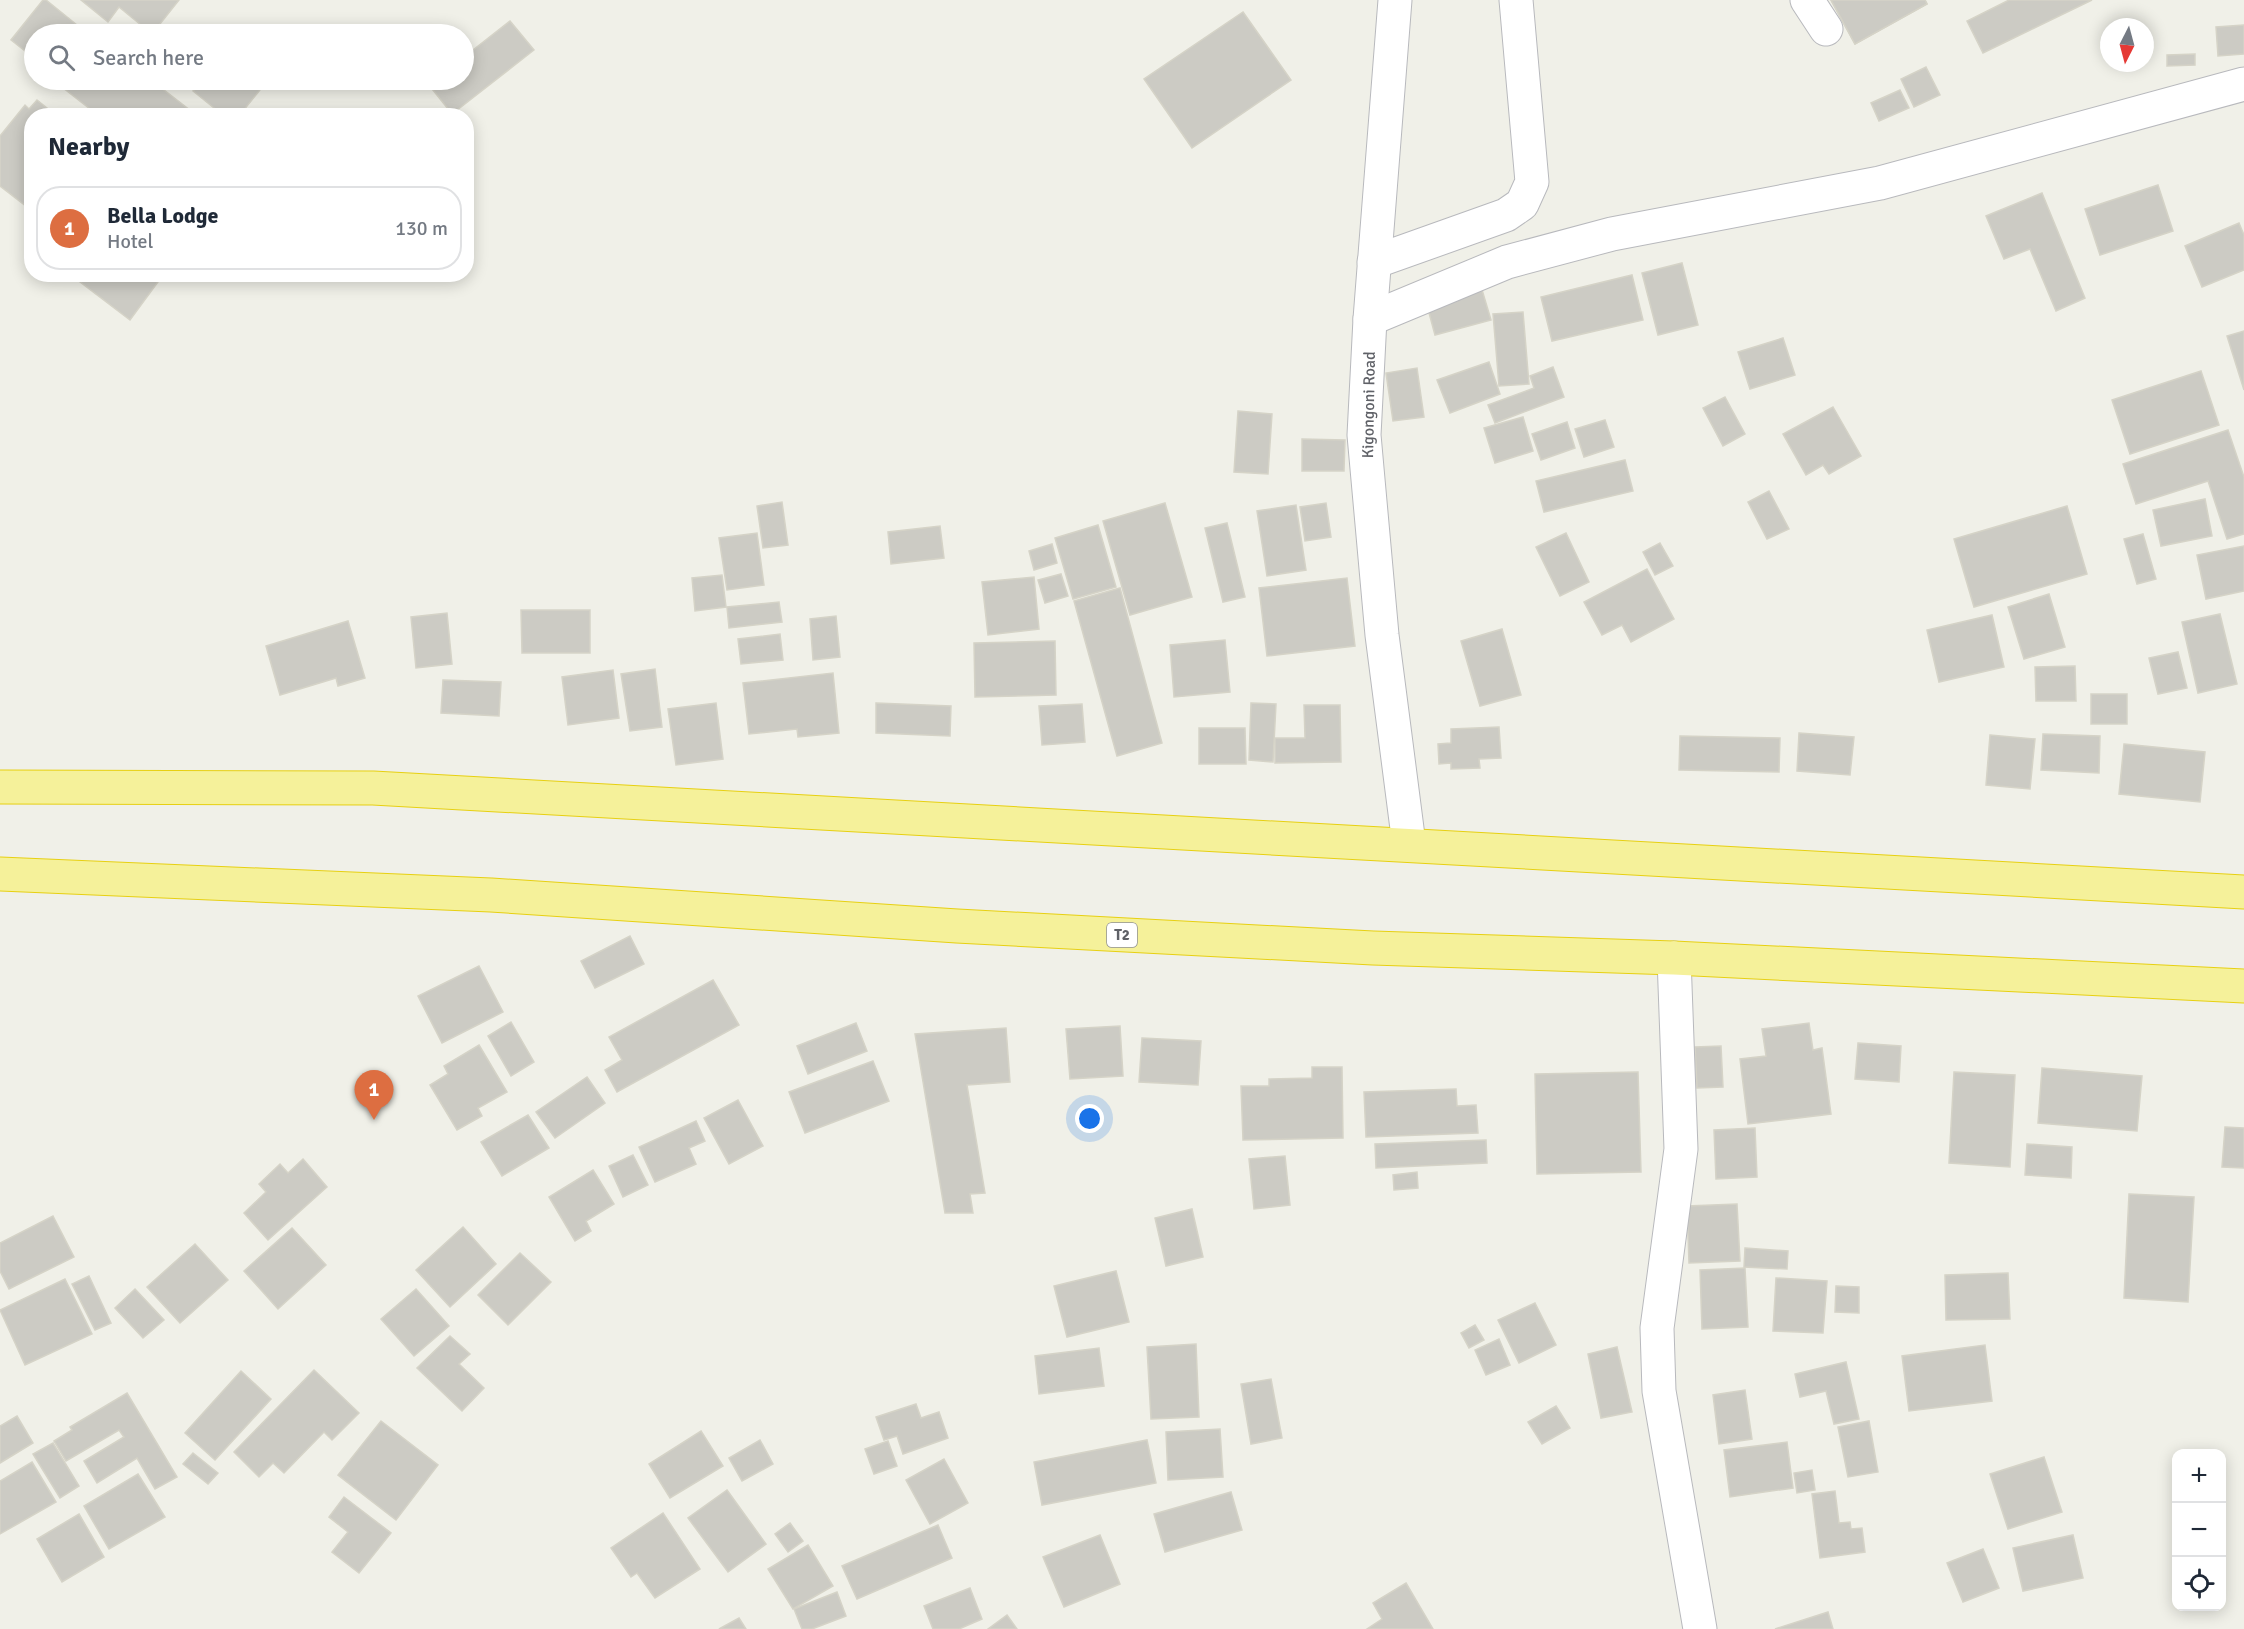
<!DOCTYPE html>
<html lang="en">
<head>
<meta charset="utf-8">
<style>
	body { margin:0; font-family:Signika,sans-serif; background:#f6f6f7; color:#1f2937 }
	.controls { position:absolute; right:18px; bottom:18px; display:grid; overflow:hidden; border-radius:12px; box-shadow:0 3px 15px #0003 }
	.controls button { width:54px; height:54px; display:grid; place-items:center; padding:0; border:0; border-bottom:2px solid #e0e1e3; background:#fff; color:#1f2937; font:30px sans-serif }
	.compass { position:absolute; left:2100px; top:18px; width:54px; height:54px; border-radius:50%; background:#fff; box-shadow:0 3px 15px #0003; rotate:186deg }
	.you { position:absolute; left:1090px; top:1119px; width:21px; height:21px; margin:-15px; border:4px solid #fff; border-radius:50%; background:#1a73e8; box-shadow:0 0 0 9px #1a73e833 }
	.badge { display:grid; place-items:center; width:39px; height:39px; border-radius:50%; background:#dd6e41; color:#fff; font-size:20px; font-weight:700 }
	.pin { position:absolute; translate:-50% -50px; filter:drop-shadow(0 2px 3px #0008) }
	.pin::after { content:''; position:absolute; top:32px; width:21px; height:18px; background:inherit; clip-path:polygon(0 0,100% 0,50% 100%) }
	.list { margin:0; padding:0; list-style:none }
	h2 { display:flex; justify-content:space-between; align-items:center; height:78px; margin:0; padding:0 24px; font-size:26px }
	h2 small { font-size:20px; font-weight:400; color:#747a83 }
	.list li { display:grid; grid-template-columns:39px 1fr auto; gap:18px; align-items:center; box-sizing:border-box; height:84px; margin:0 12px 12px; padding:0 12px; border:2px solid #e0e1e3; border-radius:24px }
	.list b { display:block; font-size:22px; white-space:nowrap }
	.list p { margin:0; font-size:20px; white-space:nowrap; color:#747a83 }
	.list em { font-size:20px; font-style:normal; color:#747a83 }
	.icon { flex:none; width:33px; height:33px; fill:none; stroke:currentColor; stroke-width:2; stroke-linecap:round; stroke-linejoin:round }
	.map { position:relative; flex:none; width:2244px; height:1629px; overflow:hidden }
	.search { position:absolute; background:#fff; box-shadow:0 3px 15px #0003; left:24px; top:24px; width:450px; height:66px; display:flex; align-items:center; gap:15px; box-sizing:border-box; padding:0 21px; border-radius:33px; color:#747a83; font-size:22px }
	.panel { position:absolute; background:#fff; box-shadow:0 3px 15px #0003; left:24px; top:108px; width:450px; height:174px; border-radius:24px }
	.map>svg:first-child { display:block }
</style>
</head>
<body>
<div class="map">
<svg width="2244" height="1629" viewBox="0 0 2244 1629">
	<rect width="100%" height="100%" fill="#f0f0e8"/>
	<g fill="#cccbc4" stroke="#d5d3c7" stroke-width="1.5">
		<polygon points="43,0 46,0 82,29 78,34 34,34 34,58 11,40"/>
		<polygon points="81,0 179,0 152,34 119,7 108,22"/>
		<polygon points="1831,0 1925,0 1927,4 1855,44"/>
		<polygon points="1831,0 1925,0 1927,4 1855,44"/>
		<polygon points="2009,0 2092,0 1983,53 1967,21"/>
		<polygon points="1243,12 1291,80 1192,148 1144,79"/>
		<polygon points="510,21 534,50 452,114 429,85 435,80 464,80 464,57"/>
		<polygon points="2244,25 2244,54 2218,56 2216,27"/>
		<polygon points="2195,54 2195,65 2167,66 2167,55"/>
		<polygon points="1926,67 1940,95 1914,107 1901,79"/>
		<polygon points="53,80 151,80 195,114 99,116"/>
		<polygon points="203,80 268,80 239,116 224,116 193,91"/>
		<polygon points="1900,90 1909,108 1879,121 1871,103"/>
		<polygon points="37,100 57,116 32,116 31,210 0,186 0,136 25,105 29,109"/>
		<polygon points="2158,185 2173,231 2100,255 2085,209"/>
		<polygon points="2042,193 2085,298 2056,311 2030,249 2004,259 1986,216"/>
		<polygon points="2239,223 2244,235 2244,270 2202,287 2185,246"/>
		<polygon points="1682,263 1698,325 1658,335 1642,273"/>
		<polygon points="78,274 162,274 163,275 130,320 75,278"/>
		<polygon points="1632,275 1643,320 1552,341 1541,297"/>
		<polygon points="1480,283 1491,320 1435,335 1425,298"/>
		<polygon points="1523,312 1529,384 1499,386 1493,314"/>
		<polygon points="2244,331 2244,390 2227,336"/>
		<polygon points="1783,338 1795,375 1750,389 1738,352"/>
		<polygon points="1489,362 1500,394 1450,413 1437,380"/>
		<polygon points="1553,367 1564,397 1495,423 1488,405 1534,388 1530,376"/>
		<polygon points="1417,368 1424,417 1393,421 1386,373"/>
		<polygon points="2201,371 2219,425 2130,454 2112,400"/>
		<polygon points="1725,397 1745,434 1723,446 1703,408"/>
		<polygon points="1833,407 1861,456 1829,474 1823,465 1806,475 1783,434"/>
		<polygon points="1238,411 1272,414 1268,474 1234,472"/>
		<polygon points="1523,417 1533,451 1495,463 1484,428"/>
		<polygon points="1605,420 1614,447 1584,457 1575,429"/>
		<polygon points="1567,422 1575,448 1541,460 1532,434"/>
		<polygon points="2228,430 2244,477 2244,534 2227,539 2208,481 2136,504 2123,464"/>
		<polygon points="1302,439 1345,440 1344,471 1302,471"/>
		<polygon points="1625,460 1633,491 1544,512 1536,481"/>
		<polygon points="1769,491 1789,529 1767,539 1748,502"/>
		<polygon points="2205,499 2212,536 2161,546 2153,510"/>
		<polygon points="782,502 788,545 763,548 757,506"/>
		<polygon points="1165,503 1192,597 1130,615 1103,521"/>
		<polygon points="1326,503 1331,537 1305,541 1300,507"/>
		<polygon points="1296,505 1306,570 1267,576 1257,511"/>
		<polygon points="2067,506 2087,574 1974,607 1954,539"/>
		<polygon points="1227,523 1245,597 1223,602 1205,528"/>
		<polygon points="1098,525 1116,587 1073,599 1055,538"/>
		<polygon points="940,526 944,558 891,564 888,532"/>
		<polygon points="757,533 764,585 727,590 719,538"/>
		<polygon points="1566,533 1589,582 1560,596 1536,547"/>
		<polygon points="2143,534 2156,579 2137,584 2124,539"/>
		<polygon points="1660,543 1673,566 1655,575 1643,552"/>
		<polygon points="1052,544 1057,563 1034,570 1029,551"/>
		<polygon points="2244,546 2244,591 2206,599 2197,555"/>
		<polygon points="1647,569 1674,619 1631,642 1622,625 1602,635 1584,602"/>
		<polygon points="1061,574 1068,596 1045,603 1038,580"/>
		<polygon points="722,575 726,607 695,611 692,578"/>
		<polygon points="1034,577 1039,629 988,635 982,582"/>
		<polygon points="1347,578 1355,646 1267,656 1259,588"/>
		<polygon points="1120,588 1162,743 1117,756 1074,601"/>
		<polygon points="2049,594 2065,647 2024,659 2008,607"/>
		<polygon points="779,602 782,622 729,628 727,607"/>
		<polygon points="521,610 590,610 590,653 522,653"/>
		<polygon points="447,613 452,664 416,668 411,617"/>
		<polygon points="2220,614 2237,684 2198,693 2182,622"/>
		<polygon points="1992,615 2004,667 1939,682 1927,630"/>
		<polygon points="836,616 840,657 813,660 810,619"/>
		<polygon points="348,621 365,678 338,686 336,678 280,695 266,646"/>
		<polygon points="1502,629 1521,695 1480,706 1461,641"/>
		<polygon points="780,634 783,660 741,664 738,639"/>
		<polygon points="1225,640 1230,692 1174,697 1170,645"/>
		<polygon points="1055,641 1056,695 975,697 974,643"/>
		<polygon points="2178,652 2187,688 2158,694 2149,658"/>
		<polygon points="2075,666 2076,701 2036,701 2035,667"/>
		<polygon points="655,669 662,727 630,731 621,674"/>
		<polygon points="613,670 619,718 568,725 562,677"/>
		<polygon points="833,673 839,733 798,737 797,729 749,734 743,683"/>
		<polygon points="443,680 501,682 499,716 441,713"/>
		<rect x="2091" y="694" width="36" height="30"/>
		<polygon points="716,703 723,759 676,765 668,709"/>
		<polygon points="876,703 951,706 950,736 876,733"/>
		<polygon points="1251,703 1276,704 1273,762 1249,760"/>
		<polygon points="1082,704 1085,742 1042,745 1039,706"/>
		<polygon points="1304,705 1340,705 1341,762 1275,763 1275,738 1305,738"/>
		<polygon points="1499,727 1501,758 1479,759 1480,768 1451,769 1451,763 1439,764 1438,744 1451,743 1451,729"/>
		<polygon points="1199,728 1245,728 1246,764 1199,764"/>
		<polygon points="1799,733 1854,737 1850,775 1797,771"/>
		<polygon points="2043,734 2100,736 2099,773 2041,770"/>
		<polygon points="1990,735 2035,739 2030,789 1986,785"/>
		<polygon points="1680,736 1780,738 1779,772 1679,770"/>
		<polygon points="2124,744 2205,752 2200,802 2119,794"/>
		<polygon points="630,936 644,964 595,988 581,961"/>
		<polygon points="479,966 503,1012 442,1043 418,996"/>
		<polygon points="713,980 739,1025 617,1092 605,1070 622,1060 609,1037"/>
		<polygon points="511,1022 534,1062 511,1076 488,1036"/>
		<polygon points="856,1023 867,1051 808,1074 797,1046"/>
		<polygon points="1809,1023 1813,1050 1822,1048 1831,1114 1748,1124 1740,1059 1766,1056 1762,1029"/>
		<polygon points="1120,1026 1123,1076 1070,1079 1066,1029"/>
		<polygon points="1006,1028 1010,1082 967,1085 985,1193 970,1194 973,1213 945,1213 915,1034"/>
		<polygon points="1142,1038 1201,1041 1198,1085 1139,1082"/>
		<polygon points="1858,1043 1901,1046 1899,1082 1855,1079"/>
		<polygon points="479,1045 507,1092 478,1108 482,1116 457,1130 430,1085 448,1074 444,1066"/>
		<polygon points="1721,1046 1723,1087 1697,1088 1695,1047"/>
		<polygon points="873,1061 889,1101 805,1133 789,1092"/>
		<polygon points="1312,1067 1342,1067 1343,1138 1243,1140 1241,1086 1269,1086 1269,1079 1312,1078"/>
		<polygon points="2042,1068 2142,1076 2137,1131 2038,1123"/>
		<polygon points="1638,1072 1641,1172 1537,1174 1535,1074"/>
		<polygon points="1954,1072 2015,1075 2010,1167 1949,1163"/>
		<polygon points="587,1077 605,1103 555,1138 536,1112"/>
		<polygon points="1456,1089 1457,1106 1476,1105 1478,1133 1366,1137 1364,1092"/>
		<polygon points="738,1100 763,1146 729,1164 704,1118"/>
		<polygon points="528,1115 549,1148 502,1176 481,1142"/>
		<polygon points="696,1121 705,1141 689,1148 696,1164 655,1182 639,1147"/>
		<polygon points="2225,1127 2244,1128 2244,1168 2222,1167"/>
		<polygon points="1755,1128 1757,1177 1716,1179 1714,1130"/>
		<polygon points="1486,1140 1487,1163 1376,1168 1375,1144"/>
		<polygon points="2027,1144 2072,1147 2071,1178 2025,1175"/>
		<polygon points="633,1155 648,1185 623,1197 609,1166"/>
		<polygon points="1285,1156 1290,1205 1254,1209 1249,1159"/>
		<polygon points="303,1159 327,1187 268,1240 244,1213 266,1192 259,1184 280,1164 288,1173"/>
		<polygon points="593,1170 614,1204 586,1221 591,1231 575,1241 549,1197"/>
		<polygon points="1417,1172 1418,1188 1394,1190 1393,1175"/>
		<polygon points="2129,1194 2194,1197 2188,1302 2124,1298"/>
		<polygon points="1737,1204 1740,1261 1689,1263 1687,1206"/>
		<polygon points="1192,1209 1203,1257 1166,1266 1155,1218"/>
		<polygon points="53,1216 74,1257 9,1289 0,1271 0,1243"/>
		<polygon points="463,1227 496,1264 450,1307 416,1270"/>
		<polygon points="292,1228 326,1265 278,1309 244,1271"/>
		<polygon points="195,1244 228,1280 180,1323 147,1287"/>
		<polygon points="1745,1248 1788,1251 1787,1269 1744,1267"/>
		<polygon points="520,1253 551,1282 508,1325 478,1295"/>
		<polygon points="1745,1268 1748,1327 1702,1329 1700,1270"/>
		<polygon points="1116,1271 1129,1322 1067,1337 1054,1286"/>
		<polygon points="2008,1273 2010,1319 1946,1320 1945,1275"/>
		<polygon points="89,1276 111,1323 95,1330 72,1284"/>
		<polygon points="1776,1278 1827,1281 1823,1333 1773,1331"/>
		<polygon points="65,1279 92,1334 25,1365 0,1310"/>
		<polygon points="1836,1286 1859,1287 1859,1313 1835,1312"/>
		<polygon points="135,1289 164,1320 143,1338 115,1308"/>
		<polygon points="416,1289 449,1326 414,1356 381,1319"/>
		<polygon points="1535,1303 1556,1345 1519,1363 1498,1320"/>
		<polygon points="1475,1325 1484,1340 1469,1348 1461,1333"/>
		<polygon points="450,1336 470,1354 459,1364 484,1388 462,1411 417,1368"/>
		<polygon points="1499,1339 1510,1365 1486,1375 1475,1350"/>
		<polygon points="1196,1344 1199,1417 1151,1419 1147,1347"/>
		<polygon points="1985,1345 1992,1401 1909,1411 1902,1356"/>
		<polygon points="1617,1347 1632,1412 1601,1418 1588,1354"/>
		<polygon points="1099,1348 1104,1386 1039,1394 1035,1356"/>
		<polygon points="1846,1362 1859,1419 1834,1424 1826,1391 1800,1397 1795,1374"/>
		<polygon points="314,1370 359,1413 332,1440 324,1432 284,1473 273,1463 259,1477 234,1452"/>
		<polygon points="241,1371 271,1399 215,1460 185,1433"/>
		<polygon points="1271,1379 1282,1438 1251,1444 1241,1384"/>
		<polygon points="1745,1390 1752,1439 1719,1444 1713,1395"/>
		<polygon points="127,1393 177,1477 155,1489 137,1458 97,1483 84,1461 124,1437 119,1430 66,1461 54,1441 72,1430 70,1427"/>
		<polygon points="916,1404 921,1418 939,1412 948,1438 903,1454 897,1436 884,1440 876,1417"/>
		<polygon points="1556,1406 1570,1428 1542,1444 1528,1422"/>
		<polygon points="17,1416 33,1443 0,1463 0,1426"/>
		<polygon points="381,1421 438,1465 396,1520 338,1475"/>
		<polygon points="1869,1421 1878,1472 1848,1477 1838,1427"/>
		<polygon points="1220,1429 1223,1477 1168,1480 1166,1432"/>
		<polygon points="701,1431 723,1466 670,1498 649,1464"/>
		<polygon points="760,1440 773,1464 742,1481 729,1458"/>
		<polygon points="1147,1440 1156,1483 1042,1505 1034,1462"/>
		<polygon points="888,1441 897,1466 874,1474 865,1449"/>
		<polygon points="1787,1442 1793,1488 1730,1497 1724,1450"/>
		<polygon points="53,1443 79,1486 60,1498 33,1454"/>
		<polygon points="193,1453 218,1473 208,1484 183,1464"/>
		<polygon points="2044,1457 2062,1512 2008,1529 1990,1474"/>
		<polygon points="944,1459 968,1503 930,1524 906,1480"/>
		<polygon points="32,1462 56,1502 0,1534 0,1481"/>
		<polygon points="1812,1470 1815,1490 1797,1493 1794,1473"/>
		<polygon points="138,1474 165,1517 109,1549 84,1506"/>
		<polygon points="727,1490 766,1544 728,1572 688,1518"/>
		<polygon points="1835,1491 1839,1523 1850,1522 1851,1529 1862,1528 1865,1552 1820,1558 1812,1494"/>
		<polygon points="1231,1492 1242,1530 1165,1552 1154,1514"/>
		<polygon points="344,1497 391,1533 359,1573 332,1552 348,1532 329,1517"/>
		<polygon points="663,1513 700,1569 655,1598 637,1573 631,1577 611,1548"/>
		<polygon points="79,1514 104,1557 62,1582 37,1539"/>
		<polygon points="790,1523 803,1541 788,1552 775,1534"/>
		<polygon points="938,1525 952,1558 857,1599 842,1566"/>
		<polygon points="1100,1535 1120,1584 1064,1607 1043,1557"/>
		<polygon points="2073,1535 2083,1578 2023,1591 2013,1548"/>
		<polygon points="808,1545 833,1586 793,1609 768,1569"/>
		<polygon points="1983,1549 1999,1588 1963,1602 1947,1563"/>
		<polygon points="1406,1583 1433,1629 1367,1629 1382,1619 1373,1603"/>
		<polygon points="970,1588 982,1619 959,1629 933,1629 924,1606"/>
		<polygon points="837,1592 846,1616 812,1629 802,1629 794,1609"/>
		<polygon points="1828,1612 1833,1629 1775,1629"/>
		<polygon points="1007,1615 1017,1629 988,1629"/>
		<polygon points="739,1618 746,1629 719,1629"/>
	</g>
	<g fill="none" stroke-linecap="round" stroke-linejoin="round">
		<defs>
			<g id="minor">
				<polyline points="1395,0 1370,319 1364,435 1382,635 1409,844"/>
				<polyline points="1807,0 1826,29"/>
				<polyline points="1374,262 1506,215 1522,204 1532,182 1516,0"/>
				<polyline points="1370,319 1507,262 1612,234 1880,183 2244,84"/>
				<polyline points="1674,958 1681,1149 1657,1328 1659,1391 1700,1629"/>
			</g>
			<g id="highway">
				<polyline points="0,787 373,788 2244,892"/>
				<polyline points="0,874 491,895 957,926 1373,948 1674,958 2244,986"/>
			</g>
		</defs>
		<use href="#minor" stroke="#b8b9bd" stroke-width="35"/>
		<use href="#highway" stroke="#e7d012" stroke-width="35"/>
		<use href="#minor" stroke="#fff" stroke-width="33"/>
		<use href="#highway" stroke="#f5f19a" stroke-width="33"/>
	</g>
	<g text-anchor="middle" stroke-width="4.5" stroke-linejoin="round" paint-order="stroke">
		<rect fill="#fff" stroke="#8f9095" stroke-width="1.5" x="1107" y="923" width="30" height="24" rx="4.5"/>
		<g font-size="15" font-weight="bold" fill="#5f6167">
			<text x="1122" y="940">T2</text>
		</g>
		<g font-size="16" fill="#5f6167" stroke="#fff">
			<text transform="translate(1368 405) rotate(-89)" y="6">Kigongoni Road</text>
		</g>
	</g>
</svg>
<div class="controls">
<button>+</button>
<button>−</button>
<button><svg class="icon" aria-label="locate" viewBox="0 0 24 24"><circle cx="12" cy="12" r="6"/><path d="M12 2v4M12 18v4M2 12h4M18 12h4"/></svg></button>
</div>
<svg class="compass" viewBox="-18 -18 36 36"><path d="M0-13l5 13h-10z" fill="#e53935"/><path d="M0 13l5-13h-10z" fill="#747a83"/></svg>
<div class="you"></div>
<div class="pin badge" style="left:374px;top:1120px">1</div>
<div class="search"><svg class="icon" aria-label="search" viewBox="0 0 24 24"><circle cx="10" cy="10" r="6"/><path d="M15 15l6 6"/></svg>Search here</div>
<section class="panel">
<h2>Nearby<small></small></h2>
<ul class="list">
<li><span class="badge">1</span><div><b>Bella Lodge</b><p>Hotel</p></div><em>130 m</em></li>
</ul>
</section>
</div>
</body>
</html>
